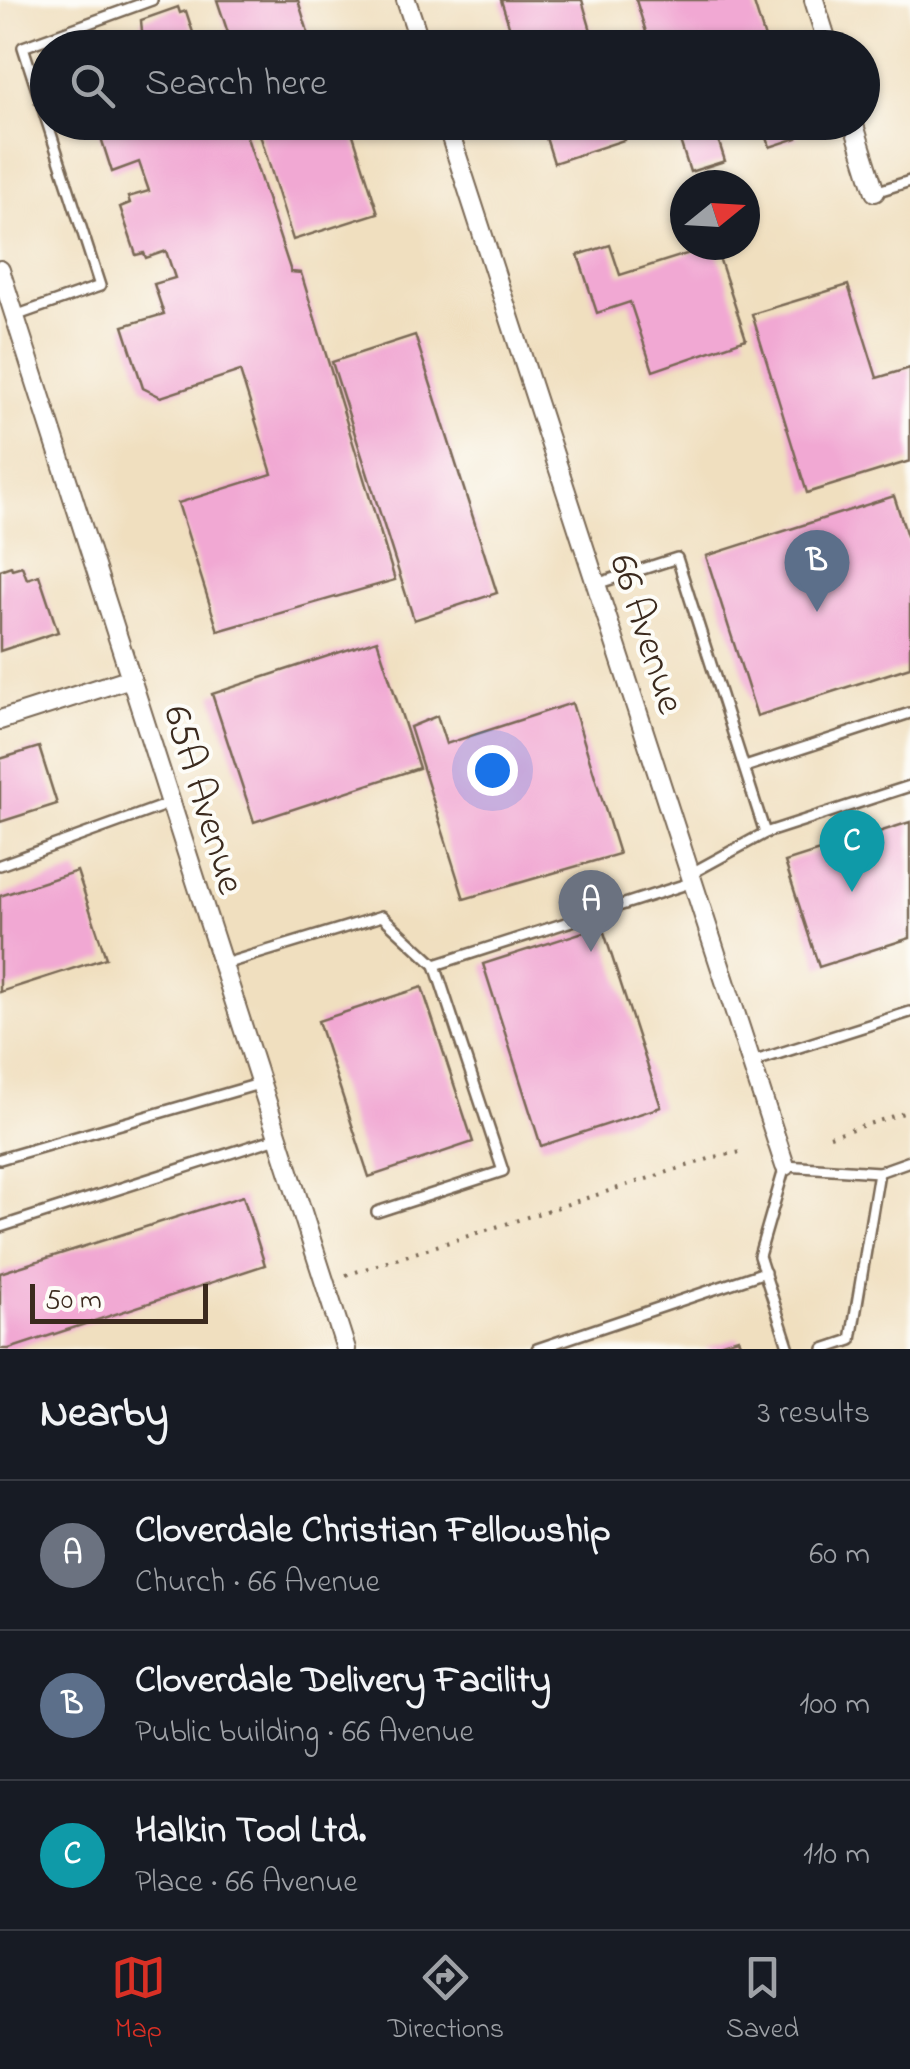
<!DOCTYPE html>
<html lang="en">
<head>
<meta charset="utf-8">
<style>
	body { margin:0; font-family:"Indie Flower",sans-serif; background:#242831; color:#f1f3f6 }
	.compass { position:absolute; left:670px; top:170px; width:90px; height:90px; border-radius:50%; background:#171b24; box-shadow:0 2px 8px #0004; rotate:72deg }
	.scale { position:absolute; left:30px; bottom:25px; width:178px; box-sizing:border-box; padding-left:10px; border:5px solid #3b2a1e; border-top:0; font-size:28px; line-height:35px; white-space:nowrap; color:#3b2a1e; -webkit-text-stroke:8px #fdfcf7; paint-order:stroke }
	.you { position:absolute; left:492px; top:770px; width:35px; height:35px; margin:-25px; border:8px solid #fff; border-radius:50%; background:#1a73e8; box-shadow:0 0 0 15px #1a73e833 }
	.badge { display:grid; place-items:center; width:65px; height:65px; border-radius:50%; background:#d93025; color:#fff; font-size:32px; font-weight:700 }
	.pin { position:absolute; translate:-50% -82px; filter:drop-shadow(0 2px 5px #0008) }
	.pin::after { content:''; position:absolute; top:52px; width:35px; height:30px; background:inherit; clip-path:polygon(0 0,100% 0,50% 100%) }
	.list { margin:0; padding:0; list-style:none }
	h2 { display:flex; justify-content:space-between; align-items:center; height:130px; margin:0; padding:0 40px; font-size:42px }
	h2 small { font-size:32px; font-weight:400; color:#9ea1a6 }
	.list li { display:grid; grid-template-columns:65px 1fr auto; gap:30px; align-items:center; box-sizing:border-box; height:150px; padding:0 40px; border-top:2px solid #363941 }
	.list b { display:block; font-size:38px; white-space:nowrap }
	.list p { margin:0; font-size:32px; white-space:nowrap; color:#9ea1a6 }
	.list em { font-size:32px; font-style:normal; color:#9ea1a6 }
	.icon { flex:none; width:55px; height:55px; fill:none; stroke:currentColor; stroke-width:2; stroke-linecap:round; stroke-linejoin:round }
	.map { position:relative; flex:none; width:910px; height:1349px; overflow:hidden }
	.search { position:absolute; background:#171b24; box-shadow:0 2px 8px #0004; left:30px; right:30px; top:30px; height:110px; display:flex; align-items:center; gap:25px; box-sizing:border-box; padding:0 35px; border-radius:55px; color:#9ea1a6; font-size:38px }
	.sheet { height:580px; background:#171b24 }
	nav { display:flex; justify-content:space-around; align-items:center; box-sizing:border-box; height:140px; border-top:2px solid #363941; background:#171b24; font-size:28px; color:#9ea1a6 }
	nav a { display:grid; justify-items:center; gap:5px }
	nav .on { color:#d93025 }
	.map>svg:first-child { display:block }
</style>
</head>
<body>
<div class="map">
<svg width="910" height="1349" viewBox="0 0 910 1349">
	<rect width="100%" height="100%" fill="#fdfcf7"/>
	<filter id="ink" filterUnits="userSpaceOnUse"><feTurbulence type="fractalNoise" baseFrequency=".01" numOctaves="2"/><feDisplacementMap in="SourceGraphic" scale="20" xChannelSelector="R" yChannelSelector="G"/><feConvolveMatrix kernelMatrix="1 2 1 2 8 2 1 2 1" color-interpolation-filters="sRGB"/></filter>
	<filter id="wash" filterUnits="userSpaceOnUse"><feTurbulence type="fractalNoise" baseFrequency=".0048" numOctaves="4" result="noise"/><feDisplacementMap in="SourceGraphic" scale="40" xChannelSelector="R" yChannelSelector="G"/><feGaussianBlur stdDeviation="2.25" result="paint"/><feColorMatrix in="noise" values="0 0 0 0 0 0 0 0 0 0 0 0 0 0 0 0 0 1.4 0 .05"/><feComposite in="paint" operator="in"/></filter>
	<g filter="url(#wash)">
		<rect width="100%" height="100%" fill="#f0dfbf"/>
		<g id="blocks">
			<g fill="#f1a8d3">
				<polygon points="217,0 298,0 313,48 233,48"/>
				<polygon points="501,0 582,0 596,48 516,48"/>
				<polygon points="636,0 753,0 768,48 651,48"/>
				<polygon points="178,7 180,13 186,11 198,48 71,48 69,43 107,31 109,37 116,35 118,40 142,32 141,20"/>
				<polygon points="96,122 242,122 291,272 301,273 395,580 218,631 178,503 272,474 240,371 161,397 143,388 123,326 164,314 154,284 175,278 166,251 146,258 144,253 136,255 120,207 130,203 128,197 149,191 139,162 112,172"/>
				<polygon points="256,122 349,122 378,213 293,240"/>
				<polygon points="541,122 619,122 624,140 554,163"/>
				<polygon points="674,122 792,122 797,138 770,147 763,125 718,139 725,161 690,172"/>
				<polygon points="610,245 620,275 715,245 746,339 653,371 630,302 597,313 578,255"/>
				<polygon points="848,285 877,378 910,368 910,461 807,493 752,314"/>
				<polygon points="415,335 497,593 414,620 332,362"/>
				<polygon points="894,496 910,545 910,667 757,716 706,556"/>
				<polygon points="11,566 12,569 22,566 27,579 39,575 58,632 0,651 0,570"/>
				<polygon points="377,640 419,768 254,822 212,694"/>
				<polygon points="572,703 619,854 464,899 410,727 437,716 446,744"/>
				<polygon points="39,747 57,804 0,822 0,759"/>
				<polygon points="910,822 910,938 819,967 785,862"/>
				<polygon points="77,871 106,958 0,992 0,896"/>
				<polygon points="602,926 661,1107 541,1146 483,964"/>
				<polygon points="422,987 473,1142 369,1177 318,1021"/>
				<polygon points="243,1196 265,1265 9,1349 0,1349 0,1273"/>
				<polygon points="738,1338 742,1349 706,1349 706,1348"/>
			</g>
		</g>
	</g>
	<g filter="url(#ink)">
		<use href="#blocks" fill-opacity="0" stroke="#7a6956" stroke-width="2.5"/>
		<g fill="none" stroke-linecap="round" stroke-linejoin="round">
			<defs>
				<g id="lane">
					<polyline points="875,192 910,181"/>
					<polyline points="15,316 100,286 23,47 152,0"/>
					<polyline points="596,584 677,558 765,833"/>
					<polyline points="745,767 910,713"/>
					<polyline points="0,865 171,803"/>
					<polyline points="690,874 765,833 910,786"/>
					<polyline points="221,965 382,916 435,965 693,882"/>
					<polyline points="752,1062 910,1012"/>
					<polyline points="0,1159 259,1084"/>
					<polyline points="377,1212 503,1171 435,965"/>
					<polyline points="0,1227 277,1138"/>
					<polyline points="537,1349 765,1272"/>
					<polyline points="789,1349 759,1256 785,1166 879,1172 910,1161"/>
					<polyline points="824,1349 851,1340 879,1172"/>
				</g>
				<g id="street">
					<polyline points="406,0 422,48"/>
					<polyline points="814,0 829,48"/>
					<polyline points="446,122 785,1166"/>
					<polyline points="853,122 875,192"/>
					<polyline points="0,270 346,1349"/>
					<polyline points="0,720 131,678"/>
				</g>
			</defs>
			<use href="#lane" stroke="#7a6956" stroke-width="14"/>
			<use href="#street" stroke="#7a6956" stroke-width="22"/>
			<g stroke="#7a6956" stroke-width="4" stroke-dasharray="2.5 8" stroke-linecap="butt">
				<polyline points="830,1136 910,1111"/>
				<polyline points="346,1275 715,1157 741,1152"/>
			</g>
			<use href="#lane" stroke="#fff" stroke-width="9"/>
			<use href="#street" stroke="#fff" stroke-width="18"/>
		</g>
	</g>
	<g text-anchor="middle" stroke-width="8" stroke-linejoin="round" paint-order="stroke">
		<g font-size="40" fill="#3b2a1e" stroke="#fdfcf7">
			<text transform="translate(649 633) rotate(72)" y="14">66 Avenue</text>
			<text transform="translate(206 799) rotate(73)" y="14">65A Avenue</text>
		</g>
	</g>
</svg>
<svg class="compass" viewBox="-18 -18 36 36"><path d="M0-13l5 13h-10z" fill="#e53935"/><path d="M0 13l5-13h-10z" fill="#9ea1a6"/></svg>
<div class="scale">50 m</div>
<div class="you"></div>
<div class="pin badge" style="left:591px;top:952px;background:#6b7280">A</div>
<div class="pin badge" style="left:817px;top:612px;background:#5c6f8a">B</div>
<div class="pin badge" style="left:852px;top:892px;background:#0f9aa8">C</div>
<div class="search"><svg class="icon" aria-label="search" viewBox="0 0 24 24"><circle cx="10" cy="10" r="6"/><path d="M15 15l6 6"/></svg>Search here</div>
</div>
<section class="sheet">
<h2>Nearby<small>3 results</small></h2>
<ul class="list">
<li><span class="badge" style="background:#6b7280">A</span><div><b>Cloverdale Christian Fellowship</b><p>Church · 66 Avenue</p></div><em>60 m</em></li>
<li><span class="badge" style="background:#5c6f8a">B</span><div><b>Cloverdale Delivery Facility</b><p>Public building · 66 Avenue</p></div><em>100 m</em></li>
<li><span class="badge" style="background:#0f9aa8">C</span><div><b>Halkin Tool Ltd.</b><p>Place · 66 Avenue</p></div><em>110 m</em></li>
</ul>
</section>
<nav>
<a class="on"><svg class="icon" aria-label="map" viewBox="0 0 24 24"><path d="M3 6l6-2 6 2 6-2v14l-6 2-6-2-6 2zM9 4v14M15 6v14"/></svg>Map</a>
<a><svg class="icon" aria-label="directions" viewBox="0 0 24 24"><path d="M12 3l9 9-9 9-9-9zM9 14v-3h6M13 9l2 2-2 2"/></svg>Directions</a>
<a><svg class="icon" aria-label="saved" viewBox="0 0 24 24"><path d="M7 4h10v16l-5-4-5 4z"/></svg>Saved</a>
</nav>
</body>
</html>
